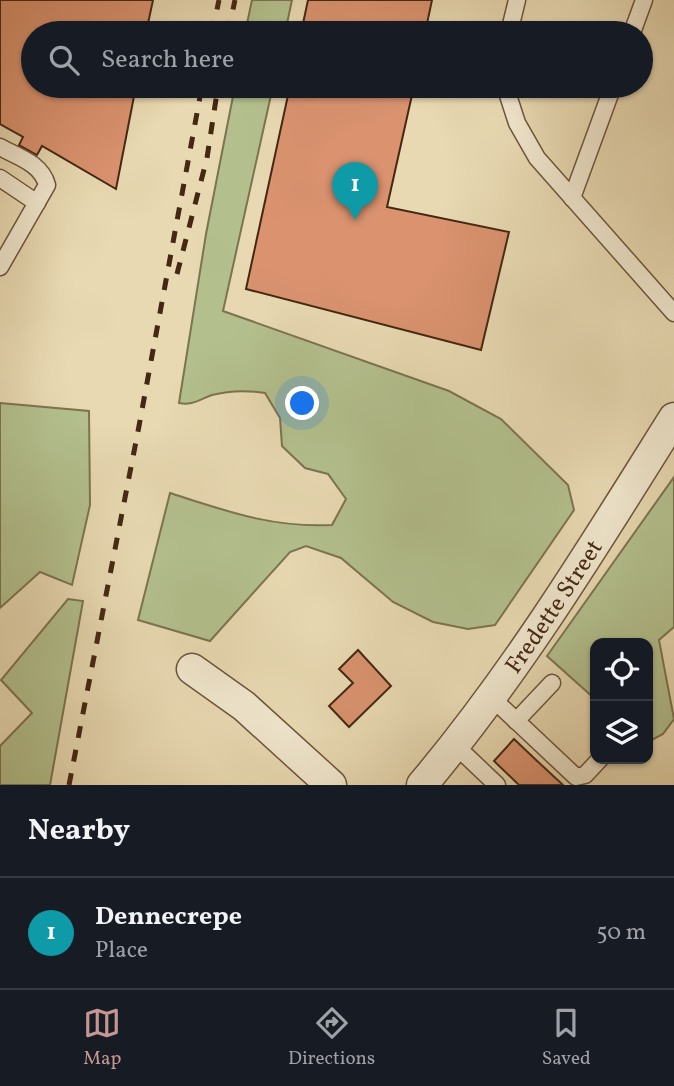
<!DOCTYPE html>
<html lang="en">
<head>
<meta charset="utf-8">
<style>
	body { margin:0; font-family:Vollkorn,serif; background:#20242c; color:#f1f3f6 }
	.controls { position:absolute; right:21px; bottom:21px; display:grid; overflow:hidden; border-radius:14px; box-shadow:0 2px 5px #0004 }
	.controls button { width:63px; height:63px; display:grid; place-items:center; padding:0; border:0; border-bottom:2px solid #363941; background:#171b24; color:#f1f3f6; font:35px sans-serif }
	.you { position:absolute; left:303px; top:404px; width:24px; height:24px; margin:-18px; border:5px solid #fff; border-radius:50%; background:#1a73e8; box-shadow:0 0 0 10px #1a73e833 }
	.badge { display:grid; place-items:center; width:46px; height:46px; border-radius:50%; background:#c59692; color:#fff; font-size:23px; font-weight:700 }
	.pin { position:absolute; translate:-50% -58px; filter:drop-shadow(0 2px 4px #0008) }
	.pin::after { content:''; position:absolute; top:37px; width:24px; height:21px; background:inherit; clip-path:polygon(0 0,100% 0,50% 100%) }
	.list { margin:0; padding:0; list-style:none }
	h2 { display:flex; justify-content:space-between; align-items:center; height:91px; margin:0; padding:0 28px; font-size:30px }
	h2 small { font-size:23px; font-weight:400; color:#9ea1a6 }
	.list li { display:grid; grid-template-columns:46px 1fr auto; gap:21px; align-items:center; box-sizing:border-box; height:112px; padding:0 28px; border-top:2px solid #363941 }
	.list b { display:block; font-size:26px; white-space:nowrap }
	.list p { margin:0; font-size:23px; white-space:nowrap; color:#9ea1a6 }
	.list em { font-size:23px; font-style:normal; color:#9ea1a6 }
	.icon { flex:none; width:38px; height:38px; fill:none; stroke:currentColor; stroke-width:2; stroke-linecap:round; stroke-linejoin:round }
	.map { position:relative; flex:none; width:674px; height:785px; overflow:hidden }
	.search { position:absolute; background:#171b24; box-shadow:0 2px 5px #0004; left:21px; right:21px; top:21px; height:77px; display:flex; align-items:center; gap:18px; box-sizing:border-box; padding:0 24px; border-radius:38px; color:#9ea1a6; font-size:26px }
	.sheet { height:203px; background:#171b24 }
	nav { display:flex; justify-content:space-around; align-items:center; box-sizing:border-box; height:98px; border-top:2px solid #363941; background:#171b24; font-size:19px; color:#9ea1a6 }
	nav a { display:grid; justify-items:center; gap:4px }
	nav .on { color:#c59692 }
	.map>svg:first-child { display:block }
</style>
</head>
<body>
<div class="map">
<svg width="674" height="785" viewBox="0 0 674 785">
	<rect width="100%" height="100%" fill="#e8d9b2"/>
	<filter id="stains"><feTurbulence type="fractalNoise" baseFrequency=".00286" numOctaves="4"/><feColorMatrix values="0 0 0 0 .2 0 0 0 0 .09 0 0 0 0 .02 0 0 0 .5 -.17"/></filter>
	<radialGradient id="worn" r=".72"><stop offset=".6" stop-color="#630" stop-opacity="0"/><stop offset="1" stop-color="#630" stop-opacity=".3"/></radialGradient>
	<g fill="#b3c08e" stroke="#7c7450" stroke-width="2">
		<polygon points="252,0 292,0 285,33 245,33"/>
		<path d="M235,86H273L223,311L449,391L501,419L568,485L574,510L495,625L468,629L433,622L393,602L341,558L306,546L290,552L210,641L138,620L170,493C226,511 272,528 332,525L346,499L328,474L305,468L282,446L280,418L265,393C246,390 231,390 212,395C200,399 192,406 179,403L206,234Z"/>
		<polygon points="0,403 89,411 90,505 72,585 40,572 0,608"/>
		<polygon points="674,477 674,627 659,640 674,719 663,734 648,742 648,643 595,643 595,699 547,656"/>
		<polygon points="68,599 83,601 50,785 0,785 0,746 32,713 1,680"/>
	</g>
	<g fill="#da926f" stroke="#442812" stroke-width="2">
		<polygon points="0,0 153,0 146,33 33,33 33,86 136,86 116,189 42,146 37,155 19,145 23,137 0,124"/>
		<polygon points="308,0 432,0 425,33 301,33"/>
		<polygon points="290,86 414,86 387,207 509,232 481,350 246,289"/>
		<polygon points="358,650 391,686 349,727 329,706 353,683 339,669"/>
		<polygon points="514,739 535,759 563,785 519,785 494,761"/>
	</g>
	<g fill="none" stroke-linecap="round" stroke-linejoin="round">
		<defs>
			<g id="service">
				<polyline points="509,33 517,0"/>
				<polyline points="632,33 644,0"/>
				<polyline points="505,86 517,123 537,158 674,313"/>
				<path d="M0,147C18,157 41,163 47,185L0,267"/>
				<polyline points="0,178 37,203"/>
				<polyline points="572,198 613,86"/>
				<polyline points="492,698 576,777 585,775 600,759"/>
				<polyline points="516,721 552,683"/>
				<polyline points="456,746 497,785"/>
			</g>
			<g id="minor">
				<polyline points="192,669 244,706 331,785"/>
				<path id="s1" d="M422,785C518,671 595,544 674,418"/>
			</g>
		</defs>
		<use href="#service" stroke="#6d543a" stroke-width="19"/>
		<use href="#minor" stroke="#6d543a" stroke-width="33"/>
		<use href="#service" stroke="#f0e6cd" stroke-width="16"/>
		<use href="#minor" stroke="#f0e6cd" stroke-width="30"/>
		<g stroke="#442812" stroke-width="5" stroke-dasharray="12 12" stroke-linecap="butt">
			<polyline points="212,33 219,0"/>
			<polyline points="228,33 235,0"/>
			<polyline points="177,274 207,158 218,86"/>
			<polyline points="69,785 139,426 202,86"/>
		</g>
	</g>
	<g text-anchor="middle" stroke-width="5" stroke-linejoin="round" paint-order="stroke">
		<g font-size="24" fill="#442812" stroke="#f0e6cd">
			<text dy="8" stroke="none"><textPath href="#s1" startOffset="222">Fredette Street</textPath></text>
		</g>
	</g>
	<rect width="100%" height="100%" filter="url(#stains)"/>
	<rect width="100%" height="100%" fill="url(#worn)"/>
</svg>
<div class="controls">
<button><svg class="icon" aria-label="locate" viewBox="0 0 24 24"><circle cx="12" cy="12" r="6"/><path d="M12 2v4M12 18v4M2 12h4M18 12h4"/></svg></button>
<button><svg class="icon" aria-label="layers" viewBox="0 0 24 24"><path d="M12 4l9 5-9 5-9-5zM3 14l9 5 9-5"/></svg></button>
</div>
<div class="you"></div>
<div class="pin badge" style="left:355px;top:220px;background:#0f9aa8">1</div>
<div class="search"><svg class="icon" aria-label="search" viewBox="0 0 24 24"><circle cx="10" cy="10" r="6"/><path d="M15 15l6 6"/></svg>Search here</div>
</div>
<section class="sheet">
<h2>Nearby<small></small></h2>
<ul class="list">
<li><span class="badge" style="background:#0f9aa8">1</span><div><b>Dennecrepe</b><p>Place</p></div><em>50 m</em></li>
</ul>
</section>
<nav>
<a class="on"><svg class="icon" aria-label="map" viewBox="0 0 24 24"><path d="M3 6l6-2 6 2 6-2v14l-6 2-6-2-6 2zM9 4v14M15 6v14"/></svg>Map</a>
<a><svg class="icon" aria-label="directions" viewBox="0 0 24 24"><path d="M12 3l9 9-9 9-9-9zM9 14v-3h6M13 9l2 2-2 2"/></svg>Directions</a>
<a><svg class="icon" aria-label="saved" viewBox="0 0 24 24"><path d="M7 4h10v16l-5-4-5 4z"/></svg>Saved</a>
</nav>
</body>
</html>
